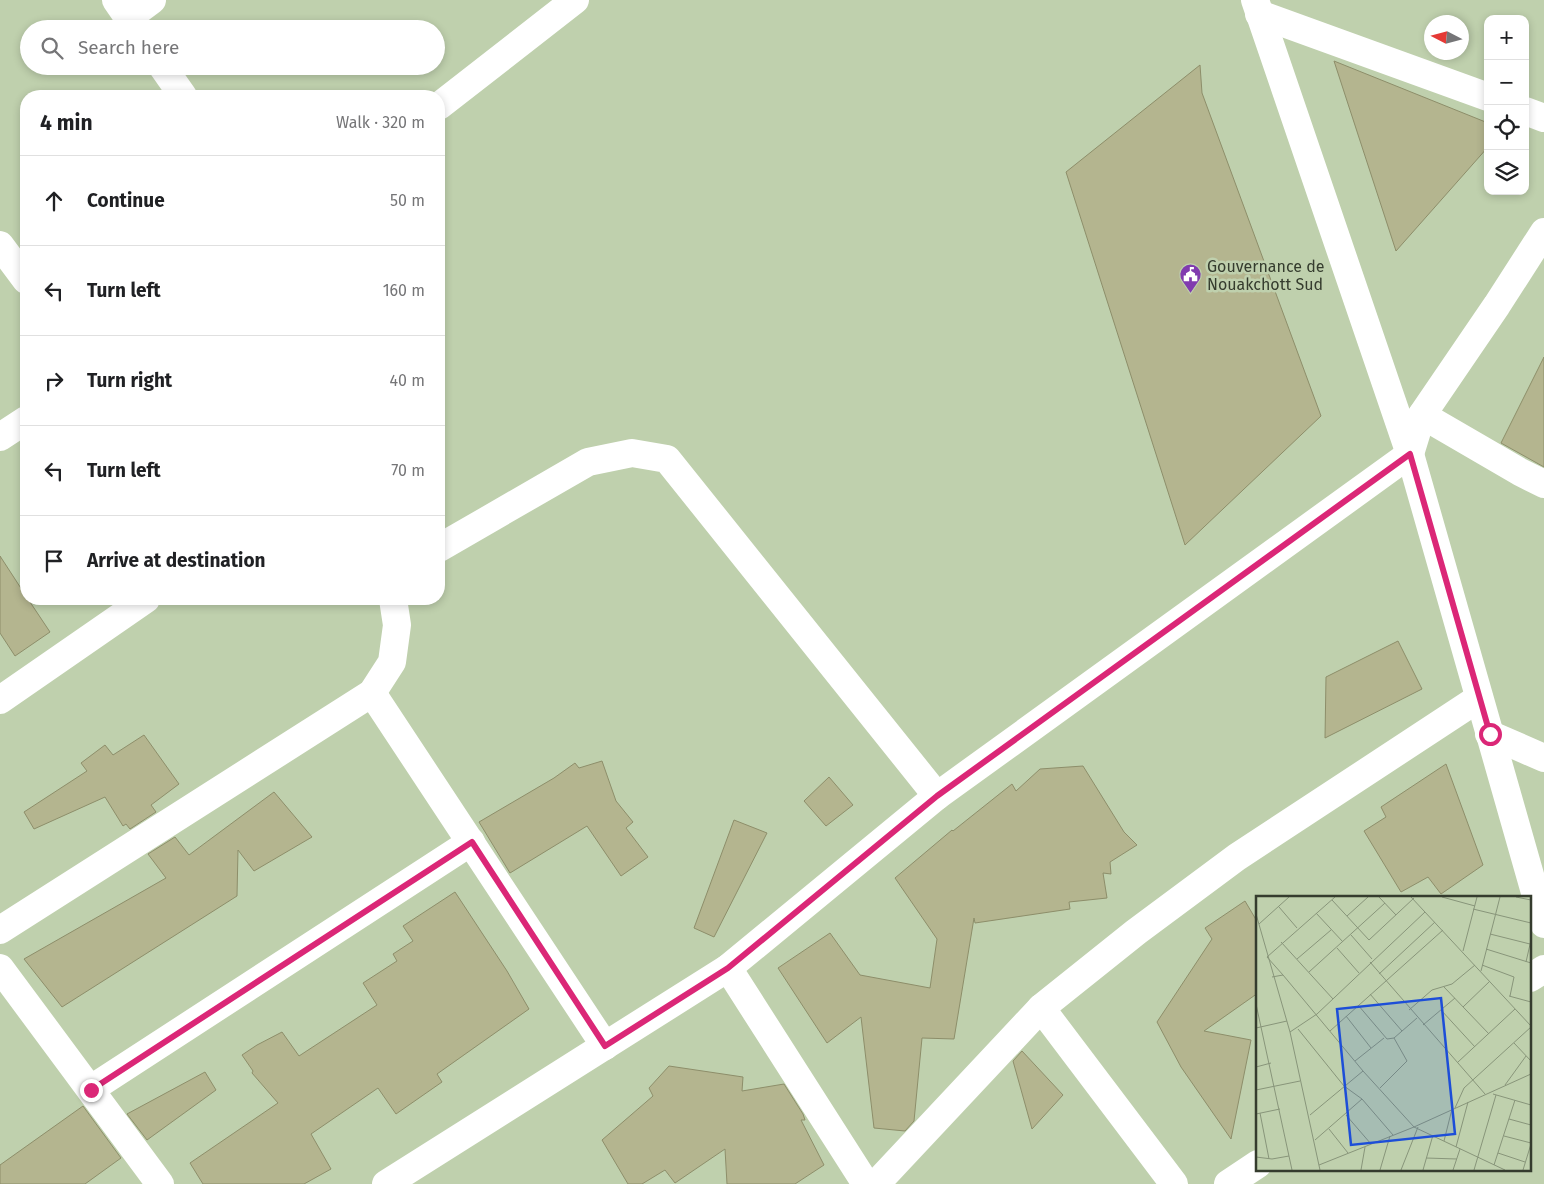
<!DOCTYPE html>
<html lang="en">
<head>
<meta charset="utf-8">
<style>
	body { margin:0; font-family:"Fira Sans",sans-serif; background:#f2f2f2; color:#202124 }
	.controls { position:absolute; right:15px; top:15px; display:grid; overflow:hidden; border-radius:10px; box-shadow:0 2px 8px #0003 }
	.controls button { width:45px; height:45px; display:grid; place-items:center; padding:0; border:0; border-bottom:1px solid #e0e0e0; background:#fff; color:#202124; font:25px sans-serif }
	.compass { position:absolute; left:1424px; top:15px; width:45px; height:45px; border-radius:50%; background:#fff; box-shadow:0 2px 8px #0003; rotate:276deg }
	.stop { position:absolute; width:15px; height:15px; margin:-11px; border:4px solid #db2777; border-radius:50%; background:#fff }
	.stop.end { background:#db2777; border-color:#fff; box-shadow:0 1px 5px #0008 }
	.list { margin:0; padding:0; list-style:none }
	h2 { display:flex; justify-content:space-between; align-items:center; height:65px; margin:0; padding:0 20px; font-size:21px }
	h2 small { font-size:16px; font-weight:400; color:#757577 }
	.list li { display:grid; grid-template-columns:32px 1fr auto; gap:15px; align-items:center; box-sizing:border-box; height:90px; padding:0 20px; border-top:1px solid #e0e0e0 }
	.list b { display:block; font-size:19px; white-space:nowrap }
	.list em { font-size:16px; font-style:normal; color:#757577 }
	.icon { flex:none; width:28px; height:28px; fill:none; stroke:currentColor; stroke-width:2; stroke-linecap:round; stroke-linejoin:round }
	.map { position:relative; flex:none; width:1544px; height:1184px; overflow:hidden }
	.search { position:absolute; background:#fff; box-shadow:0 2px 8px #0003; left:20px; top:20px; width:425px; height:55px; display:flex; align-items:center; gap:12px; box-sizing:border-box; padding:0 18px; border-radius:28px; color:#757577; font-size:19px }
	.panel { position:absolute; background:#fff; box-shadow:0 2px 8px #0003; left:20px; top:90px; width:425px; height:515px; border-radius:20px }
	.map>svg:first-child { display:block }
</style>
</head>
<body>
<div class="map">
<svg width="1544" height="1184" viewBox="0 0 1544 1184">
	<rect width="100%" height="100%" fill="#bfd0ad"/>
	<g fill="#b4b58f" stroke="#8d8e6a">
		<polygon points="1334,61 1488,123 1488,147 1396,251"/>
		<polygon points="1200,65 1202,93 1321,416 1185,545 1066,172"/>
		<polygon points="1544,357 1544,467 1501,443"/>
		<polygon points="0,556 26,596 26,599 28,599 50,632 15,656 0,633"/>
		<polygon points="1398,641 1422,689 1325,738 1326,677"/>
		<polygon points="144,735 179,784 151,805 156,812 130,829 126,824 123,826 105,797 34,829 24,812 87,771 81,763 105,745 113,755"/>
		<polygon points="602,761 616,801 633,822 626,828 648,857 621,876 587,826 510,873 479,822 554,778 575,763 579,768"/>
		<polygon points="1446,764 1483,865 1441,894 1428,877 1401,892 1364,831 1386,817 1381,807"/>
		<polygon points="1083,766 1124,832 1137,845 1110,862 1111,874 1103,873 1107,898 1069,902 1070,909 975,923 974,918 954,1039 922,1038 914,1121 905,1131 874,1128 861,1017 827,1043 778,968 830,933 860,975 930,988 937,939 895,878 952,830 953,831 1012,784 1016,791 1040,769"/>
		<polygon points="829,777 853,805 826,826 804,801"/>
		<polygon points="274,792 312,837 254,871 238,850 237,896 62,1007 24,959 166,878 148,854 175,837 189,855"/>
		<polygon points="734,820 767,833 714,937 694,928"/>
		<polygon points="455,892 507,971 529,1009 437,1074 442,1082 396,1114 378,1088 311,1134 331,1169 304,1184 203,1184 190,1163 278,1103 252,1073 253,1071 242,1055 257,1045 282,1032 299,1056 377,1005 363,983 397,961 393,954 413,941 403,926"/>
		<polygon points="1245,901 1258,923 1258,993 1204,1031 1251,1040 1231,1139 1181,1067 1157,1022 1212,939 1205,928"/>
		<polygon points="1022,1051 1063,1095 1032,1129 1013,1061"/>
		<polygon points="669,1066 743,1077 742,1091 784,1084 803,1114 805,1120 801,1120 824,1165 795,1184 727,1184 725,1149 675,1183 665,1170 642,1184 628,1184 602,1140 653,1096 649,1088"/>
		<polygon points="205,1072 216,1090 147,1140 127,1114"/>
		<polygon points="83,1106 121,1158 85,1184 0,1184 0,1165"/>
	</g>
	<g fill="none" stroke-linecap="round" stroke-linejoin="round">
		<g stroke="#fff" stroke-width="28">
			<polyline points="116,0 136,29"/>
			<polyline points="1255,0 1410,454 1544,924"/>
			<polyline points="1259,14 1488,97"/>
			<polyline points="128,18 152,0"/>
			<polyline points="162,66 183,96"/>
			<polyline points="439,106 575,0"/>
			<polyline points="1525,111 1544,118"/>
			<polyline points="0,245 26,280"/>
			<polyline points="1422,415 1520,472 1544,484"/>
			<polyline points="0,437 26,420"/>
			<polyline points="439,548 588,462 632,453 667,459 937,796"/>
			<polyline points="372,693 605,1046"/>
			<polyline points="0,700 146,599"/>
			<polyline points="1489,734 1544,758"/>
			<polyline points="0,930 372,693 392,662 397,625 393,599"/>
			<polyline points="0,968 160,1184"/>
			<polyline points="728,968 866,1184"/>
			<polyline points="1530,978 1544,969"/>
			<polyline points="91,1089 471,842"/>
			<polyline points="386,1184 728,968 937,796 1410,454 1422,415 1497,305 1544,232"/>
			<polyline points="876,1184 1041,1008"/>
			<polyline points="1174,1184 1041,1008 1136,932 1237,857 1479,698"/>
			<polyline points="1228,1184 1258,1164"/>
		</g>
	</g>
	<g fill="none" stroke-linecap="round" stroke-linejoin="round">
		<polyline stroke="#db2777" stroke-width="6" points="91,1090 472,842 605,1046 728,968 937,796 1410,454 1490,734"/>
	</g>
	<defs>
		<symbol id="civic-pin" viewBox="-11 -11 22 30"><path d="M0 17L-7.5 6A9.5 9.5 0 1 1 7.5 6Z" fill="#813baf" stroke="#bfd0ad"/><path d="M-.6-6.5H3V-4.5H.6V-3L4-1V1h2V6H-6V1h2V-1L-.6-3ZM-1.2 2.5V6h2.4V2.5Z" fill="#fff"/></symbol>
	</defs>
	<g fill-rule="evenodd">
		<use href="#civic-pin" x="1178" y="262" width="25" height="34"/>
	</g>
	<g text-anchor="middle" stroke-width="5" stroke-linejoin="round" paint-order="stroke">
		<g font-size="16" fill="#353c2e" stroke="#bfd0ad" text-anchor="start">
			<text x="1207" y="272">Gouvernance de<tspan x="1207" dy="18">Nouakchott Sud</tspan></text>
		</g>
	</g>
	<g transform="translate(1256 896)">
		<rect width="275" height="275" fill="#bfd0ad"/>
		<path fill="none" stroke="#88957a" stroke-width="1" d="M123,1L140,19M155,1L275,130M186,1L219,10M260,1L275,4M76,4L113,44L158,2M23,11L41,32M217,13L275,27M60,17L87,46M0,18L34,136L64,274M91,20L112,1M3,28L33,1M234,38L274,48M95,39L116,63M25,46L77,103M81,52L103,77M230,53L275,67M207,55L221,1M41,63L75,34M114,66L229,198M270,66L275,44M226,69L258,81L254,100M225,75L244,1M53,76L129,7M123,78L179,26M27,79L107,175L158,231L249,274M16,81L27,79L11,61L79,1M188,91L233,138M114,98L146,135M253,100L275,106M0,108L36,274M102,109L131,143L138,142L161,122M207,111L234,85M153,114L176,94L196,88L219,69M185,114L219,151M90,120L115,152M167,129L199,102M0,132L31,125M42,133L88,190L106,203M74,135L187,34M34,136L61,118L169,16M258,147L275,165M99,165L128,142M202,166L259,113M0,171L15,167M249,189L270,160M124,192L151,165L138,142M0,194L44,185M237,198L275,209M199,212L208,192L275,131M4,217L13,263M0,218L24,213M54,219L107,175M90,219L115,248M253,223L275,229M73,233L92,257M248,240L275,247M59,244L106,203L137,239M188,245L196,213M200,251L212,206M242,257L269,266M0,261L16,263L33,260M170,262L201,263M63,269L158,231L275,178M238,269L259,204M105,274L109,251M124,274L134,240M145,274L162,231M167,274L177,239M197,274L204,253M218,274L240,199M267,274L275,248"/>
		<path fill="#1d4ed8" fill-opacity="0.15" stroke="#1d4ed8" stroke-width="2.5" d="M185,102L199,238L95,249L81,113Z"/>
		<rect width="275" height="275" fill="none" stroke="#353c2e" stroke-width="2.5"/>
	</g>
</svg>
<div class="controls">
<button>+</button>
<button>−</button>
<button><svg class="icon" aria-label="locate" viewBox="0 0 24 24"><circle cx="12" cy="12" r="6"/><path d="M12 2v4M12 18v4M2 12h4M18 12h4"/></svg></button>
<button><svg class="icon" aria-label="layers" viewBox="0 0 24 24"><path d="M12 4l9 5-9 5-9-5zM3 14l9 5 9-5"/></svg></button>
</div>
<svg class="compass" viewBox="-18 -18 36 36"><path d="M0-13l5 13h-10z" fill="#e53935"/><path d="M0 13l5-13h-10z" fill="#757577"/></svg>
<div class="stop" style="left:1490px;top:734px"></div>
<div class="stop end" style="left:91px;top:1090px"></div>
<div class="search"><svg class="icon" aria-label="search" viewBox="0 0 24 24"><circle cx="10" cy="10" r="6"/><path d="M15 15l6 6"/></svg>Search here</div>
<section class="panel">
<h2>4 min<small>Walk · 320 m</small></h2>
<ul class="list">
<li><svg class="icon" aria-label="ahead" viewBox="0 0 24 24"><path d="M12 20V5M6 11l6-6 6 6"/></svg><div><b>Continue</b></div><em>50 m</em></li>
<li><svg class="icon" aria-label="left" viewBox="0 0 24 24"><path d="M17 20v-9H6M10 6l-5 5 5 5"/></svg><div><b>Turn left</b></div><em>160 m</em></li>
<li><svg class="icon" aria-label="right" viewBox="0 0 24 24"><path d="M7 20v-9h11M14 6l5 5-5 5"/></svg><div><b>Turn right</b></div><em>40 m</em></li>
<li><svg class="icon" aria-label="left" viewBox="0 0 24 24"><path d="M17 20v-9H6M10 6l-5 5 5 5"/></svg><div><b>Turn left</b></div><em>70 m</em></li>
<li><svg class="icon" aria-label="arrive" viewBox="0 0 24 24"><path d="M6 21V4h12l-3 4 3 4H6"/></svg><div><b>Arrive at destination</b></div></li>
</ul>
</section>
</div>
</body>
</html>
